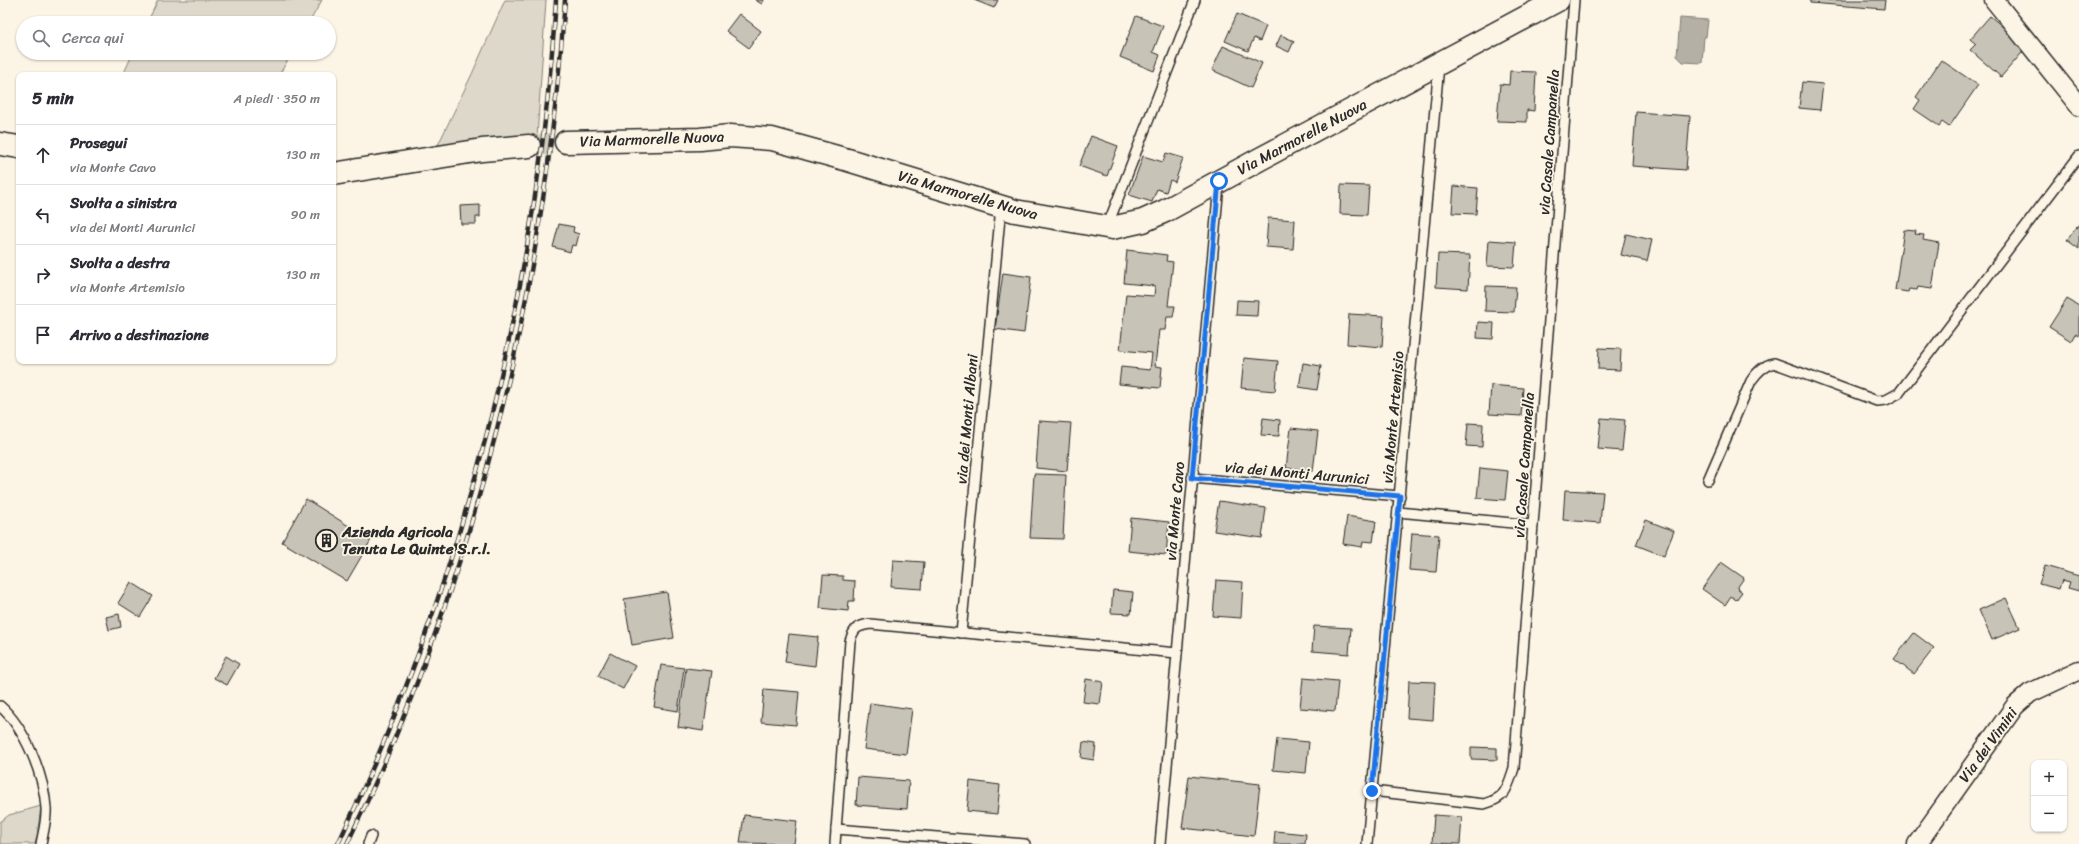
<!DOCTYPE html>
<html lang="it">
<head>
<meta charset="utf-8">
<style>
	body { margin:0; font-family:Sriracha,sans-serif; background:#f2f2f3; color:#2b2b33 }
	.controls { position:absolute; right:12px; bottom:12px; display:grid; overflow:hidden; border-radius:8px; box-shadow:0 1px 3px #0004 }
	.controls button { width:36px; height:36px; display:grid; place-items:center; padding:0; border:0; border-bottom:1px solid #e1e1e2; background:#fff; color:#2b2b33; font:20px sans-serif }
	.stop { position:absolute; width:12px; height:12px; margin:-9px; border:3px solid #1a73e8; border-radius:50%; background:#fff }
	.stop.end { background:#1a73e8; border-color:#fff; box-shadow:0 1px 4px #0008 }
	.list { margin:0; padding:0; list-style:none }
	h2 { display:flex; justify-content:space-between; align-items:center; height:52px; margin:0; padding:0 16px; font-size:17px }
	h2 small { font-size:13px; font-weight:400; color:#7c7c81 }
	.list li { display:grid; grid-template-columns:26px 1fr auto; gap:12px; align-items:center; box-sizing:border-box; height:60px; padding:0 16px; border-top:1px solid #e1e1e2 }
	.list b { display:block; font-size:15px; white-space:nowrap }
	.list p { margin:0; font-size:13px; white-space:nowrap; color:#7c7c81 }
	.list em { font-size:13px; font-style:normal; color:#7c7c81 }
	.icon { flex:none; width:22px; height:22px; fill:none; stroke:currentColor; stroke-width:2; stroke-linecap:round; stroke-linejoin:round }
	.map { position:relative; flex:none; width:2079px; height:844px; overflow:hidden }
	.search { position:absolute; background:#fff; box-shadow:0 1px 3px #0004; left:16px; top:16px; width:320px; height:44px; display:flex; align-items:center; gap:10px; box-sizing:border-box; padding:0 14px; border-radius:22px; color:#7c7c81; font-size:15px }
	.panel { position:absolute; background:#fff; box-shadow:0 1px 3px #0004; left:16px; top:72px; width:320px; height:292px; border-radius:8px }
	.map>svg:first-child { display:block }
</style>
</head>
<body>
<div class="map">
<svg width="2079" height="844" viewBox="0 0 2079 844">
	<rect width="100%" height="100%" fill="#fcf5e5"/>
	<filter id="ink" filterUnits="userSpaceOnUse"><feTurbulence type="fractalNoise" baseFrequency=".025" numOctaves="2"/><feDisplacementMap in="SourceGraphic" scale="8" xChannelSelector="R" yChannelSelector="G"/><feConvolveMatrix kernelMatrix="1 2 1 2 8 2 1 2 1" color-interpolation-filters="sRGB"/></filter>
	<g filter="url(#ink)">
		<g fill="#ded8ca" stroke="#84827a">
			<polygon points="158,0 322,0 309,23 147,23"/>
			<polygon points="505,0 546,0 537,138 488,139 437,147 472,74"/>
			<polygon points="133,53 292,53 279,75 123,75"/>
			<polygon points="41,806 36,844 0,844 0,822 9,815"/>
		</g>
		<polygon fill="#b4b0a5" stroke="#7d7b74" points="1680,18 1708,20 1706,37 1704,37 1702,63 1683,62 1677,56"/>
		<g fill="#c8c3b7" stroke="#2b2b2b">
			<polygon points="755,0 764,0 762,4"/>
			<polygon points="974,0 998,0 994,8"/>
			<polygon points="1810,0 1885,0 1884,9 1810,3"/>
			<polygon points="739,14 761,31 749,48 726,31"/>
			<polygon points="1237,14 1266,26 1260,41 1254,38 1248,51 1225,41"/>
			<polygon points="1136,16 1163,26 1153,52 1160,55 1154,71 1120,57"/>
			<polygon points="1990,16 2027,47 2001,77 1970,50 1976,44 1970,39"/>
			<polygon points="1281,35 1294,41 1289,52 1276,46"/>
			<polygon points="1223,46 1262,63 1251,88 1212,70"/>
			<polygon points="1941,60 1978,85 1949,127 1942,122 1939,126 1914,109 1920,100 1916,97"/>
			<polygon points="1510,71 1536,72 1534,111 1527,110 1527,122 1497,121 1500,84 1509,85"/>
			<polygon points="1802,82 1823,84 1820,110 1799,108"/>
			<polygon points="1636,112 1690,116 1686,170 1632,166"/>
			<polygon points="1091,136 1118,146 1107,176 1079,166"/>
			<polygon points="1166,153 1183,158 1175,182 1170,180 1166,192 1157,189 1152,202 1129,195 1143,156 1163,162"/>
			<polygon points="1341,185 1369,186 1367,215 1340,214"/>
			<polygon points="1454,186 1478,188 1476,214 1452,213"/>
			<polygon points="480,205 480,217 476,217 476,224 461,224 460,206"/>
			<polygon points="1268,218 1295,220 1293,249 1266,247"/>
			<polygon points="559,224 574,227 573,232 579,234 576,246 572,245 570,252 553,247"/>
			<polygon points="2079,224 2079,249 2067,240"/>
			<polygon points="1904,230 1916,231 1915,234 1924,235 1923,240 1939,243 1932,289 1918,287 1917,290 1909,289 1908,292 1895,290"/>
			<polygon points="1626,234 1652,240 1647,261 1621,255"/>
			<polygon points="1489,240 1516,242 1514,267 1487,266"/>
			<polygon points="1127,250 1167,255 1166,261 1173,262 1168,306 1175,306 1173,317 1167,317 1165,330 1159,330 1155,366 1162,367 1160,388 1119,384 1121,367 1150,370 1152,353 1120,350 1126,294 1154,296 1155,286 1124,283"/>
			<polygon points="1438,254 1470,255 1468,289 1436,287"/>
			<polygon points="1003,273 1031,277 1024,333 995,329"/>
			<polygon points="1486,286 1516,287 1514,312 1485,311"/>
			<polygon points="2067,299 2079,306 2079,336 2075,334 2071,341 2049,327"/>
			<polygon points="1237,300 1258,301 1257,316 1236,315"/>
			<polygon points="1349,314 1384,316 1382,347 1347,344"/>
			<polygon points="1478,322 1494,323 1493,339 1477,338"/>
			<polygon points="1599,348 1621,349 1620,370 1598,369"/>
			<polygon points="1244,358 1278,361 1275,391 1241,388"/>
			<polygon points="1303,363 1321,366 1317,390 1299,387"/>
			<polygon points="1491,385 1523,388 1521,416 1489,414"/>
			<polygon points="1263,418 1280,420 1279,436 1261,435"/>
			<polygon points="1601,418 1625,420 1622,451 1598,449"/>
			<polygon points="1039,421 1071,423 1067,471 1036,468"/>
			<polygon points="1468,423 1483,424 1482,447 1466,446"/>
			<polygon points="1291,428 1318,431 1313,471 1286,468"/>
			<polygon points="1480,468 1508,471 1505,500 1477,498"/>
			<polygon points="1034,474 1066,475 1063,539 1030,538"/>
			<polygon points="1565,490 1603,492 1600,523 1563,520"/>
			<polygon points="306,499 371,540 347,581 282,542"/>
			<polygon points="1219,501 1266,508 1262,538 1214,531"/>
			<polygon points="1347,516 1376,521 1373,542 1363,541 1362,547 1343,544"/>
			<polygon points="1131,518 1169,522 1166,555 1128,551"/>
			<polygon points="1646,520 1674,531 1664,556 1636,545"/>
			<polygon points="1412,533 1439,535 1436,572 1409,570"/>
			<polygon points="893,560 924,562 922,589 891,587"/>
			<polygon points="1721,562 1744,578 1737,588 1742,592 1736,600 1731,596 1725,605 1702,589"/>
			<polygon points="2045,566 2079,576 2079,591 2068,588 2070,582 2062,580 2059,589 2039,584"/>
			<polygon points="823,575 843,576 843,580 855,581 854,601 849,601 848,611 820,608"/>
			<polygon points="1216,580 1243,582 1241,618 1213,616"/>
			<polygon points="131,582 153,596 140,617 118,603"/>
			<polygon points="1113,590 1133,592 1131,614 1111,613"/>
			<polygon points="667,592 674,638 632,645 624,599"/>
			<polygon points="2006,598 2020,628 1992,640 1979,610"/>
			<polygon points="119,614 121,627 109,630 106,617"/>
			<polygon points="1314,626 1351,628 1349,654 1312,651"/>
			<polygon points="1914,633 1934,648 1914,674 1894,659"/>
			<polygon points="789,634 818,637 815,666 785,662"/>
			<polygon points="610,653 635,666 623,689 598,676"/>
			<polygon points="226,656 239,664 227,685 214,678"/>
			<polygon points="661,665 684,668 678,711 654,707"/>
			<polygon points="686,668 712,671 703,731 678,727"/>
			<polygon points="1303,678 1338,681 1335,711 1300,708"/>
			<polygon points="1086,679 1103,682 1100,704 1083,702"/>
			<polygon points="1409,681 1435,682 1433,720 1407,718"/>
			<polygon points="764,689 799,692 796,725 761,722"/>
			<polygon points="870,703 912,709 906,754 864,749"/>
			<polygon points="1277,739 1309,742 1306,773 1273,770"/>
			<polygon points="1083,742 1096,744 1094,760 1081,758"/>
			<polygon points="1471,747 1497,748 1497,760 1471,759"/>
			<polygon points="1189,776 1260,784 1254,836 1182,828"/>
			<polygon points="858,777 909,781 907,809 856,805"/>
			<polygon points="970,781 1000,785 997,814 967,811"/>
			<polygon points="744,815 797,821 794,844 740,843"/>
			<polygon points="1434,815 1462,817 1460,844 1432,843"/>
			<polygon points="1275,831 1306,834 1305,844 1274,844"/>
		</g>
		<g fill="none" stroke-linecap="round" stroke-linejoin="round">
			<polyline stroke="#d2cdc0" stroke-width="22" stroke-dasharray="22 11" stroke-linecap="butt" points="529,146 566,142"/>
			<defs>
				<g id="lane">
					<polyline points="1107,227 1195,0"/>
					<polyline points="1192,478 1400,496"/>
					<path d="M1708,480L1751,381C1757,372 1764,365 1774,363L1877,401L1886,400L1899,393L2079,156"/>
					<polyline points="1398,512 1533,525"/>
					<polyline points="961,633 1001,207"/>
					<path d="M0,706C25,728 44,775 46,808C47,819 43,833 41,844"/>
					<path d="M1372,791L1484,804C1506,798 1507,789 1514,768L1574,0"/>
					<polyline points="836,829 1025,844"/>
					<polyline points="368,844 371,836"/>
					<path d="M835,844L850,641C854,628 857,626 870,624L1177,653"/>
					<polyline points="1160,844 1219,184"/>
					<polyline points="1367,844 1439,65"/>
				</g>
				<g id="street">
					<polyline points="1994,0 2079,106"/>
					<polyline points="1917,844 2015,706 2030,693 2079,670"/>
				</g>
				<g id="secondary">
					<polyline points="566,142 700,139 730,136 772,139 848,160 1015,211 1112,228 1143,221 1165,211 1260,159 1558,0"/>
					<polyline points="0,144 19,147"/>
					<polyline points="333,174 482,150 529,146"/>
				</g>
			</defs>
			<use href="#lane" stroke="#2b2b2b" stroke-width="12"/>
			<use href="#street" stroke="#2b2b2b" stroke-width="21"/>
			<use href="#secondary" stroke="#2b2b2b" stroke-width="25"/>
			<use href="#lane" stroke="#fcf5e5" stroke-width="9"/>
			<use href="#street" stroke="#fcf5e5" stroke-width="18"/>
			<use href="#secondary" stroke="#fcf5e5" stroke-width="22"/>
			<defs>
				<g id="rail">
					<path d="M338,844C464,581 537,291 556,0"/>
					<path d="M347,844C475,581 544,291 565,0"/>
				</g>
			</defs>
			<use href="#rail" stroke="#2b2b2b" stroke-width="4.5"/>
			<use href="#rail" stroke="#fcf5e5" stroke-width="3" stroke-dasharray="9" stroke-linecap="butt"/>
		</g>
	</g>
	<g fill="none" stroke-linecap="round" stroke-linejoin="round" filter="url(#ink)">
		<polyline stroke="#1a73e8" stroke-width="5" points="1219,181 1192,478 1400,496 1372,791"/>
	</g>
	<defs>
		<symbol id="building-ring" viewBox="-11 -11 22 22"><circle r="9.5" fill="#fcf5e5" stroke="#2b2b2b" stroke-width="1.5"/><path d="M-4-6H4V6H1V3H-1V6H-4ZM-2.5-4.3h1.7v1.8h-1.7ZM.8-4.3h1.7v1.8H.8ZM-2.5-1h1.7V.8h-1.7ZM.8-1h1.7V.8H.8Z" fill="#2b2b2b"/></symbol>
	</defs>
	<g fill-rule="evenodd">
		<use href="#building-ring" x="314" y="528" width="25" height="25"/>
	</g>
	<g text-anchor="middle" stroke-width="3.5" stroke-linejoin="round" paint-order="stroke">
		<g font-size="15" fill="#2b2b2b" stroke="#fcf5e5">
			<text transform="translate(1302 137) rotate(-28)" y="5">Via Marmorelle Nuova</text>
			<text transform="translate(652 139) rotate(-2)" y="5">Via Marmorelle Nuova</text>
			<text transform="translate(1549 142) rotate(-86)" y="5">via Casale Campanella</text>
			<text transform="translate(968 195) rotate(16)" y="5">Via Marmorelle Nuova</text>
			<text transform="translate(1393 417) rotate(-85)" y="5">via Monte Artemisio</text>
			<text transform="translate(967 419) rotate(-85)" y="5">via dei Monti Albani</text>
			<text transform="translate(1524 465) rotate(-86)" y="5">via Casale Campanella</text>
			<text transform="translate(1297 473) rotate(5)" y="5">via dei Monti Aurunici</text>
			<text transform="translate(1175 511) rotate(-85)" y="5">via Monte Cavo</text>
			<text transform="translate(1988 745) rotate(-54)" y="5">Via dei Vimini</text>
		</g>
		<g font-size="15" font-weight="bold" fill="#2b2b2b" stroke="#fcf5e5" text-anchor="start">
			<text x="342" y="537">Azienda Agricola<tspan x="342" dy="17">Tenuta Le Quinte S.r.l.</tspan></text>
		</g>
	</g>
</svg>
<div class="controls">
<button>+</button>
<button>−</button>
</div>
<div class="stop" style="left:1219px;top:181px"></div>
<div class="stop end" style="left:1372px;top:791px"></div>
<div class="search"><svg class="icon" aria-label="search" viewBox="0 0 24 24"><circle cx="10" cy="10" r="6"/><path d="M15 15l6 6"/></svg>Cerca qui</div>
<section class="panel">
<h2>5 min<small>A piedi · 350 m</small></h2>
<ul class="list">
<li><svg class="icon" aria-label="ahead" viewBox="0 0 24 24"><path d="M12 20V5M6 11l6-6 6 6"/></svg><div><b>Prosegui</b><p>via Monte Cavo</p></div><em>130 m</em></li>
<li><svg class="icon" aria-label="left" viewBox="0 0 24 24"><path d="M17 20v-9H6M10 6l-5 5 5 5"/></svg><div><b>Svolta a sinistra</b><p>via dei Monti Aurunici</p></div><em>90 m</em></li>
<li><svg class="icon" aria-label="right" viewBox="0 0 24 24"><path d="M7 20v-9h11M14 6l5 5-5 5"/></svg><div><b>Svolta a destra</b><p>via Monte Artemisio</p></div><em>130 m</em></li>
<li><svg class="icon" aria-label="arrive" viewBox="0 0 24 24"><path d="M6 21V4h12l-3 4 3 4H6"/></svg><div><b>Arrivo a destinazione</b></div></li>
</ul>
</section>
</div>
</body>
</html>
